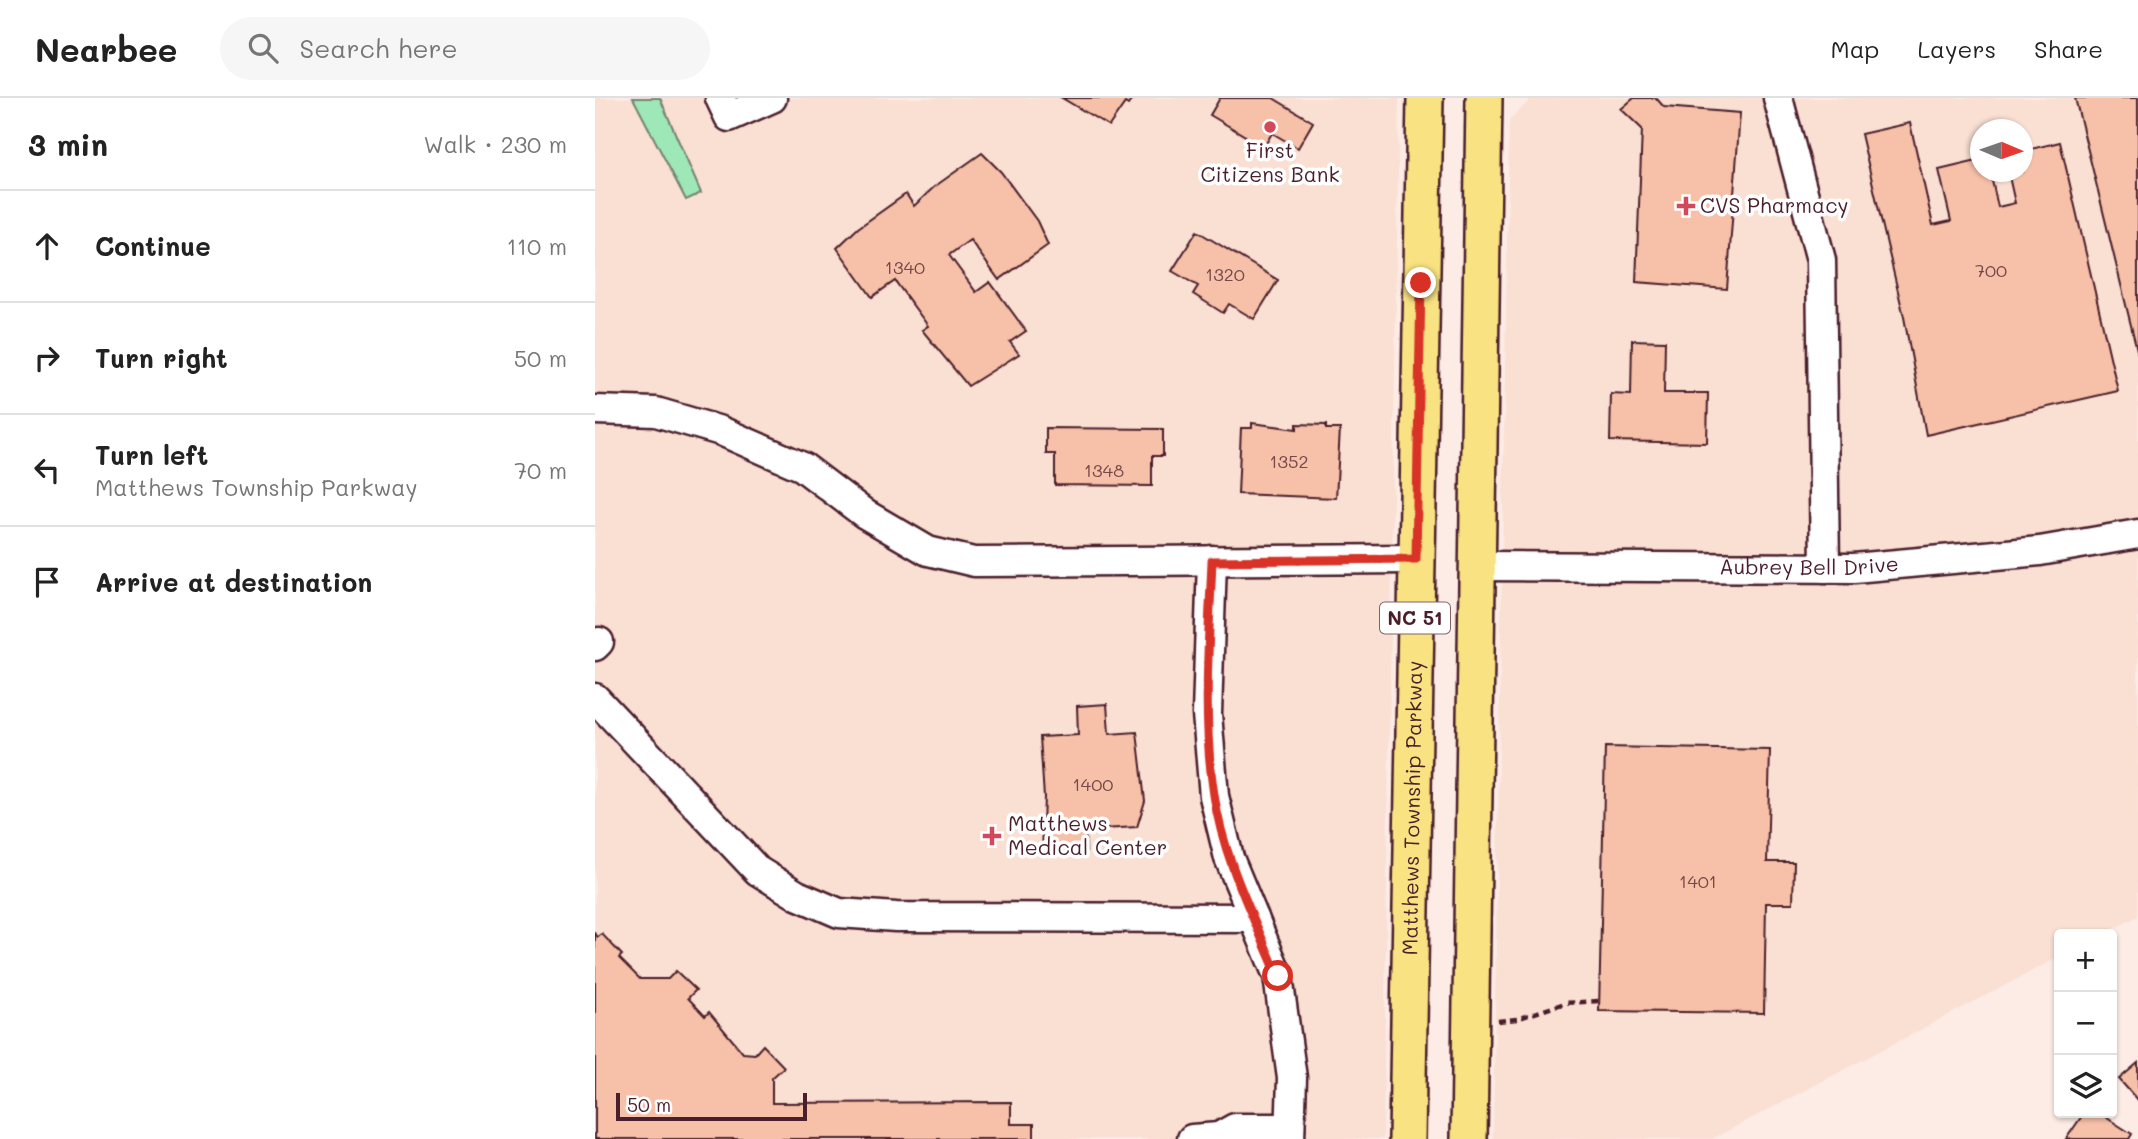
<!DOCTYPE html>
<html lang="en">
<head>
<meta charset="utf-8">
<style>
	body { margin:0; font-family:Mali,sans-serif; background:#f6f6f6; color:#222 }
	.controls { position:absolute; right:21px; bottom:21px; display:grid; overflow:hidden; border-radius:7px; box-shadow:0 2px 5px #0004 }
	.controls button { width:63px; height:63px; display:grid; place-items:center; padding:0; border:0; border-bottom:2px solid #e0e0e0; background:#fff; color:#222; font:35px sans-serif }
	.compass { position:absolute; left:1375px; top:21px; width:63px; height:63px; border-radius:50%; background:#fff; box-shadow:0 2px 5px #0004; rotate:92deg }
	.scale { position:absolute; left:21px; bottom:18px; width:191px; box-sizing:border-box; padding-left:7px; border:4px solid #4a1f2b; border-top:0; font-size:19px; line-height:24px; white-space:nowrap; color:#4a1f2b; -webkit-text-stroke:5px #fff; paint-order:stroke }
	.stop { position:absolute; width:21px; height:21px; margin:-16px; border:5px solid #d93025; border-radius:50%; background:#fff }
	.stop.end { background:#d93025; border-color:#fff; box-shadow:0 2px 7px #0008 }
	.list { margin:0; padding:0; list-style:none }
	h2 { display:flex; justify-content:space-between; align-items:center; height:91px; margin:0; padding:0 28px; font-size:30px }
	h2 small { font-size:23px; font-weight:400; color:#767676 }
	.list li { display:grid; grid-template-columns:46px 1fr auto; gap:21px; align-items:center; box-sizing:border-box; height:112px; padding:0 28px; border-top:2px solid #e0e0e0 }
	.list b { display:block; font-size:26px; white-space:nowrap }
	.list p { margin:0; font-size:23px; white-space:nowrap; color:#767676 }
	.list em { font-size:23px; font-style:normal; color:#767676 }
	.icon { flex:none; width:38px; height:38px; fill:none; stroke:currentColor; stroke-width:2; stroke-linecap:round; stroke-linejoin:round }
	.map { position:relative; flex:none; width:1543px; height:1041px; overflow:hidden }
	header { display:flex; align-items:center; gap:42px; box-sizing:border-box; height:98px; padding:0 35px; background:#fff; border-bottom:2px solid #e0e0e0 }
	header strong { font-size:33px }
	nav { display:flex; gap:38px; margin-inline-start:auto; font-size:24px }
	.search { width:490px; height:63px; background:#f6f6f6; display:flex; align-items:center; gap:18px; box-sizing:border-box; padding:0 24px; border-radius:38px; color:#767676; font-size:26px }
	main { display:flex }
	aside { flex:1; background:#fff }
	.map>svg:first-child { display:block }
</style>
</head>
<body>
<header>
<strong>Nearbee</strong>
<div class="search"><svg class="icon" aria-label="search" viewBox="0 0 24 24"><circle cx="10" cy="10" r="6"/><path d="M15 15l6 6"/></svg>Search here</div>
<nav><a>Map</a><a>Layers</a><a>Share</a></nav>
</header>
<main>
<aside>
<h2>3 min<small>Walk · 230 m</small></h2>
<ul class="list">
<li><svg class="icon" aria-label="ahead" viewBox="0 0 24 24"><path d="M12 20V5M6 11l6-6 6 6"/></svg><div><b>Continue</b></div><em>110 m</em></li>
<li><svg class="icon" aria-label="right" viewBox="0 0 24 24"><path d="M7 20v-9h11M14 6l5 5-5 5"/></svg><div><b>Turn right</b></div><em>50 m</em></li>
<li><svg class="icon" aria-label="left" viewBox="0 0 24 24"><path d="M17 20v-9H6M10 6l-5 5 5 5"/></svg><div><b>Turn left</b><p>Matthews Township Parkway</p></div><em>70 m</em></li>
<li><svg class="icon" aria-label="arrive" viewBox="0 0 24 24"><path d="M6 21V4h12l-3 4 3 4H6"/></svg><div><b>Arrive at destination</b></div></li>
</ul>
</aside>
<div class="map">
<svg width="1543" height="1041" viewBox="0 0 1543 1041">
	<rect width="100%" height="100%" fill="#fcece5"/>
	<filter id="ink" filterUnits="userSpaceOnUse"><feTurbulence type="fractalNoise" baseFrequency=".0143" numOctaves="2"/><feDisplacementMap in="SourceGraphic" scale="14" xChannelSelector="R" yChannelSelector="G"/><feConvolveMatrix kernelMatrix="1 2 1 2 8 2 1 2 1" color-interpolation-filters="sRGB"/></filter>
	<g filter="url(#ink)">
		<g fill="#fadfd3" fill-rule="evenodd">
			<polygon points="0,0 804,0 788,1041 0,1041"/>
			<path d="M937,0H1543V818L1509,836H1464V859L1117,1041H898L914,23ZM1386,32H1428V74H1386Z"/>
		</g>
		<polygon fill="#9ee7b7" stroke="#748371" stroke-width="2" points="38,0 65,0 106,95 91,102"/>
		<g fill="#f6c1a8" stroke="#4a1f2b" stroke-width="2">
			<polygon points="467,0 538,0 533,7 530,5 514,28"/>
			<polygon points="625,0 678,0 718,24 703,50 677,35 669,49 615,17"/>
			<polygon points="1039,0 1061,0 1069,9 1145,15 1132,191 1041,184 1047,31 1026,11"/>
			<polygon points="1480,0 1543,0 1543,256 1506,105"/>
			<polygon points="1315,25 1338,127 1356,123 1344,72 1386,62 1386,74 1395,74 1403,109 1420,105 1413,74 1428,74 1428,53 1465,44 1523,293 1331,337 1309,219 1266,36"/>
			<polygon points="387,55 406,74 442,123 453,147 404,182 375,142 354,157 381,194 395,184 431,233 415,244 424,256 373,288 327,232 333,228 300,183 277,199 242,150 263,130 311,96 319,108 339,89"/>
			<polygon points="602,133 683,182 659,221 634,206 628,215 598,196 603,188 577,173"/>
			<polygon points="1037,242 1070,243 1069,295 1113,295 1112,345 1015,343 1016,296 1036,297"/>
			<polygon points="657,325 702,331 702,326 731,327 731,331 745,331 741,400 643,396 646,330 657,330"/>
			<polygon points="451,330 568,331 568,358 557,358 557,388 460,387 460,356 451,356"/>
			<polygon points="512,606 514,636 542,634 550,703 542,729 490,732 491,753 447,755 449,699 445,639 483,637 482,608"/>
			<polygon points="1010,649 1175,652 1172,764 1199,764 1198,805 1171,805 1169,915 1004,913"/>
			<polygon points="0,836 3,839 7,836 27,857 24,860 45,881 73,881 81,873 101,892 93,900 110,918 114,914 148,955 160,956 168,947 189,969 177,980 177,1005 416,1004 416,1026 439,1026 439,1041 0,1041"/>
			<polygon points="1543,965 1543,1003 1524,981"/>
			<polygon points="1489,1015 1504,1015 1537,1036 1534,1041 1471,1041"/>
		</g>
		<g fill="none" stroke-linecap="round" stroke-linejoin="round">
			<defs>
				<g id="minor">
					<polyline points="125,0 134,19 177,0"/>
					<polyline points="1183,0 1226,162 1230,470"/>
					<polyline points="0,312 61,314 126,333 208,369 270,416 333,453 379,464 821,461"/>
					<polyline points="617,462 612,616 619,698 634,760 683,878 697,980 695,1041"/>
					<path id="s1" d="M882,468L1259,470L1445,453L1543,436"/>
					<polyline points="0,548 4,544"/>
					<polyline points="0,600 163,773 202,797 244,815 301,819 659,820"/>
					<polyline points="597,1041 624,1039"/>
					<polyline points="626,1041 624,1039 640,1030 695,1030"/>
				</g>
				<g id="major">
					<path id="s2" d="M812,1041L830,0"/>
					<polyline points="874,1041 889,0"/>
				</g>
			</defs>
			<use href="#minor" stroke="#4a1f2b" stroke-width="33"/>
			<use href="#major" stroke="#4a1f2b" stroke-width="40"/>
			<polyline stroke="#4a1f2b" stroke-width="4.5" stroke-dasharray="7 5" stroke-linecap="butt" points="903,923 922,921 970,905 1004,903"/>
			<use href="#minor" stroke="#fff" stroke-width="28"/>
			<use href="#major" stroke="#f8e281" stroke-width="35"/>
		</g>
	</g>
	<g fill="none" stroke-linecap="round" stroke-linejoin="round" filter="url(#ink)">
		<path stroke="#d93025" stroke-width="9" d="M683,878C659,820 628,760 619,697C607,620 614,541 617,463L821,461L826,185"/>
	</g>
	<g fill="#d1495b" stroke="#fff" stroke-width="2.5">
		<circle cx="675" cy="29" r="7"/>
		<path d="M1087.5 97.5h7v7h7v7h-7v7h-7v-7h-7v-7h7z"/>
		<path d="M393.5 727.5h7v7h7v7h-7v7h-7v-7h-7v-7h7z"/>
	</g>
	<g text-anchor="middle" stroke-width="7" stroke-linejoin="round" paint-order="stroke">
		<g font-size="18" fill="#75484a">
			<text x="310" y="176">1340</text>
			<text x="1396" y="179">700</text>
			<text x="630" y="183">1320</text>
			<text x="694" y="370">1352</text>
			<text x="509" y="379">1348</text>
			<text x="498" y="693">1400</text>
			<text x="1103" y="790">1401</text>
		</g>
		<rect fill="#fff" stroke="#80626b" stroke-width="2" x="785" y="504.5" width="70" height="31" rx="5"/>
		<g font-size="19" font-weight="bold" fill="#4a1f2b">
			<text x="820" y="527">NC 51</text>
		</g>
		<g font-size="21" fill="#4a1f2b" stroke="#fff" text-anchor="start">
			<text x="675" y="60" text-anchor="middle">First<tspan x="675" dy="24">Citizens Bank</tspan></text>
			<text x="1105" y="115">CVS Pharmacy</text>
			<text x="413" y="733">Matthews<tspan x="413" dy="24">Medical Center</tspan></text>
		</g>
		<g font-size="21" fill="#4a1f2b" stroke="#fff">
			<text dy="7" stroke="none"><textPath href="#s1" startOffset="332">Aubrey Bell Drive</textPath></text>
			<text dy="7" stroke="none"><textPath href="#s2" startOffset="331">Matthews Township Parkway</textPath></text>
		</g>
	</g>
</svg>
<div class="controls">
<button>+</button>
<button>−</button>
<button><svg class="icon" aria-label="layers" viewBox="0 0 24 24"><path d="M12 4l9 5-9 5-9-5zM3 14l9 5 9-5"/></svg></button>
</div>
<svg class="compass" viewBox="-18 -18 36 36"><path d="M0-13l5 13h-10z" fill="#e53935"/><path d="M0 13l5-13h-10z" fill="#767676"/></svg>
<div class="scale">50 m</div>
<div class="stop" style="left:683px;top:878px"></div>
<div class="stop end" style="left:826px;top:185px"></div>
</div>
</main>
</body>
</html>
